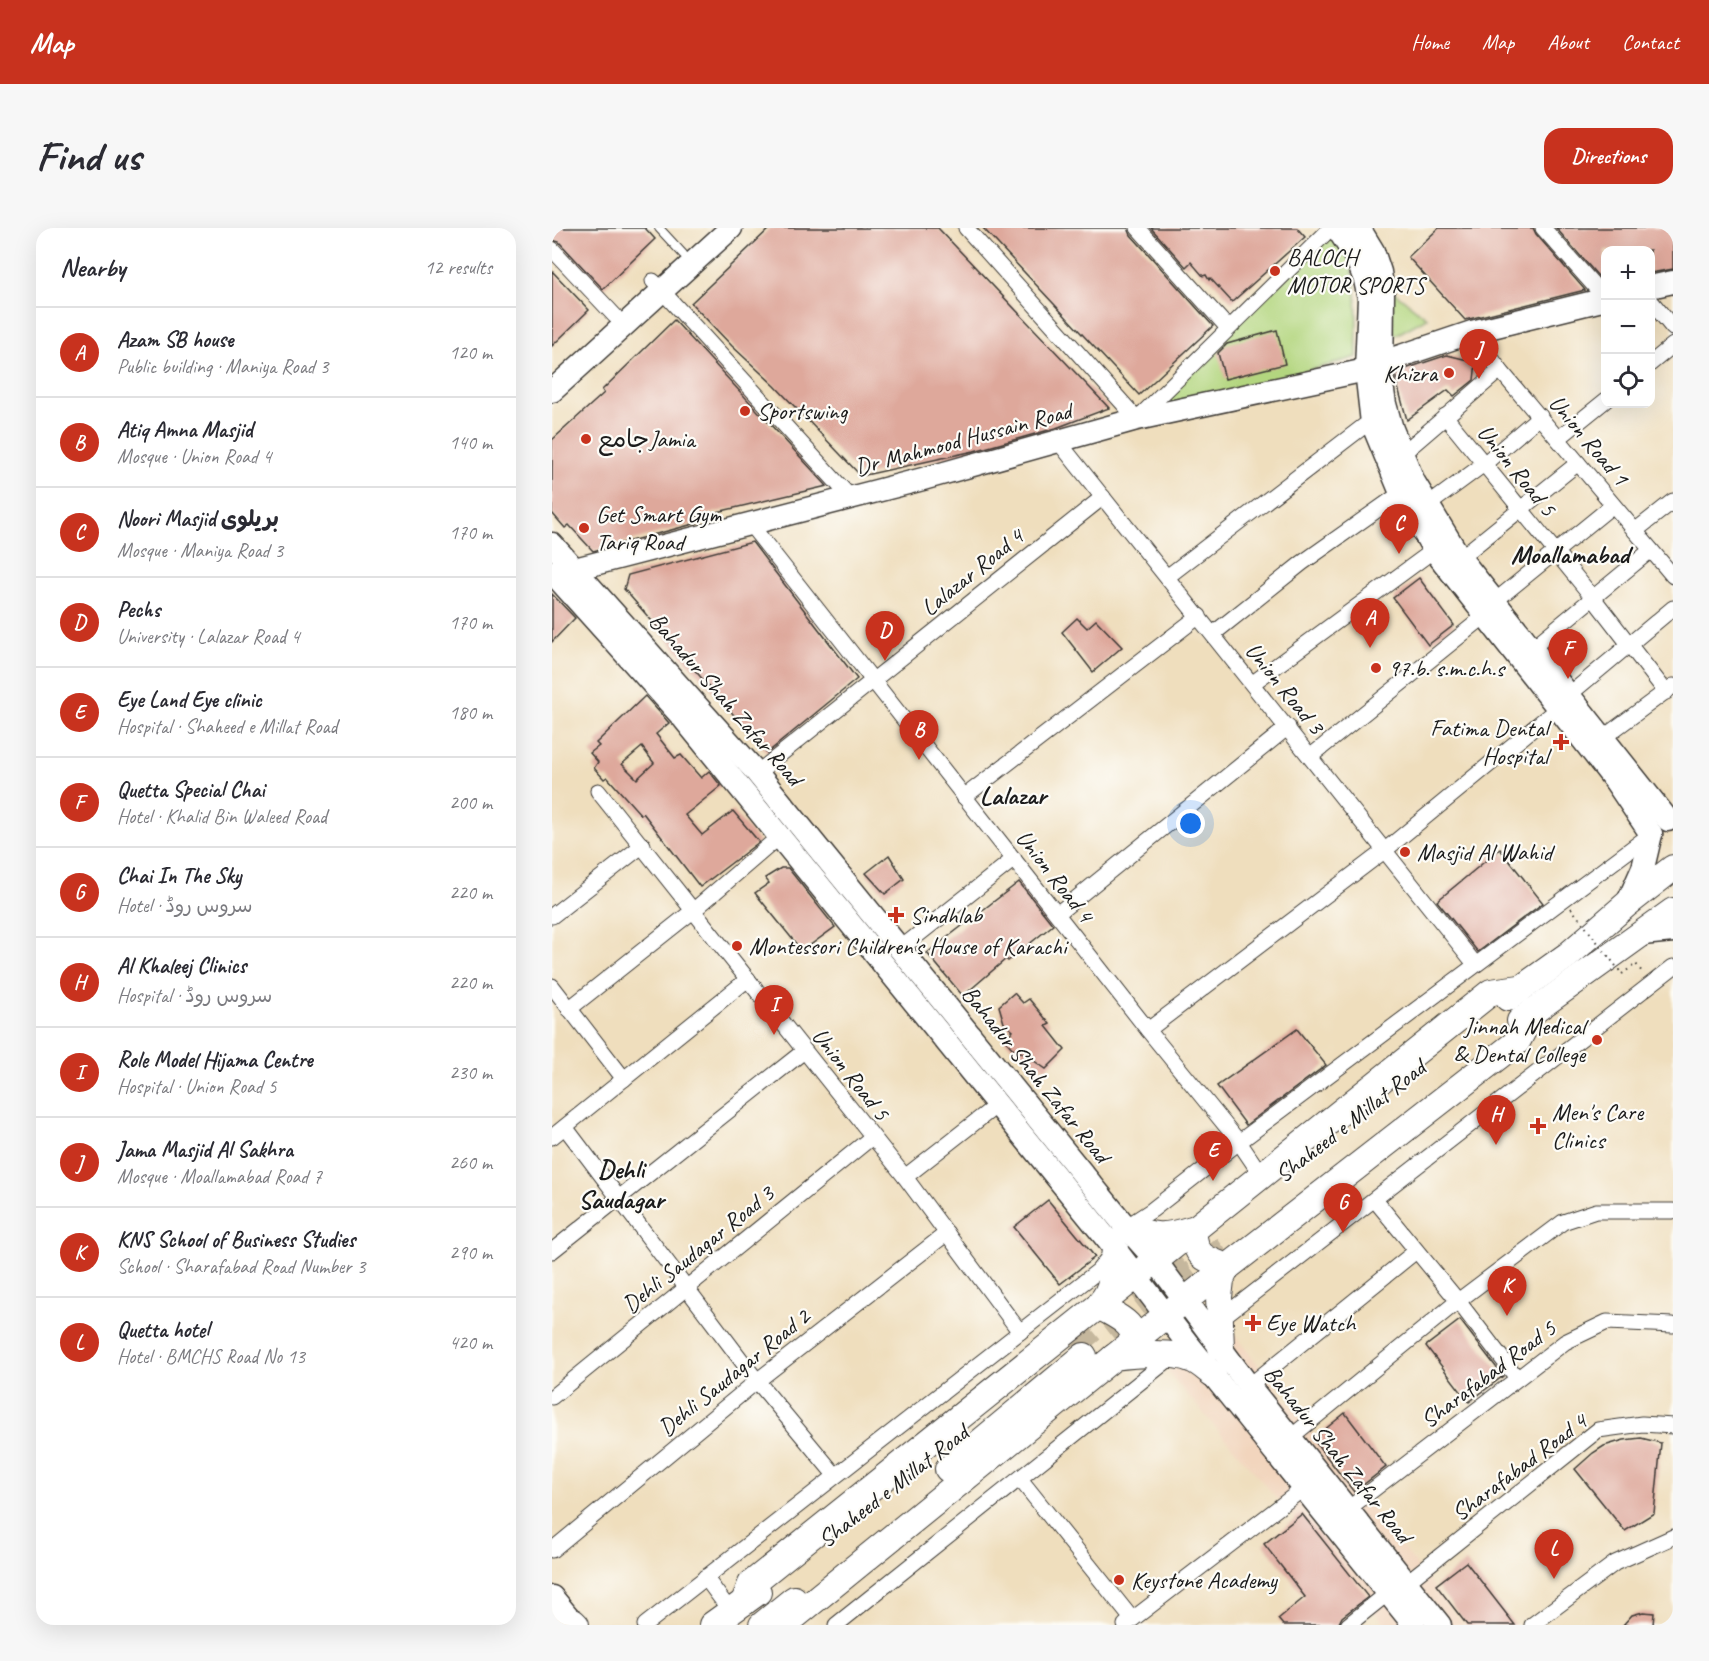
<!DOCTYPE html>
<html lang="en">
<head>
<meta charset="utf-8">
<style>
	body { margin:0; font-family:Caveat,"Playpen Sans Arabic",sans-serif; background:#f7f7f7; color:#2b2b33 }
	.controls { position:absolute; right:18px; top:18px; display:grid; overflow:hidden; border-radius:12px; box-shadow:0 6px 24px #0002 }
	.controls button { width:54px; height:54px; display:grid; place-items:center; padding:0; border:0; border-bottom:2px solid #e1e1e2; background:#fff; color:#2b2b33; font:30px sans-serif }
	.you { position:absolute; left:639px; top:596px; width:21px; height:21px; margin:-15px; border:4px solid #fff; border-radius:50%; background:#1a73e8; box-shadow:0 0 0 9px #1a73e833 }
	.badge { display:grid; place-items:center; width:39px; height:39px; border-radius:50%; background:#c8321e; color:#fff; font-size:20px; font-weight:700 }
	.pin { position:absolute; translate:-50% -50px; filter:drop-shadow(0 2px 3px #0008) }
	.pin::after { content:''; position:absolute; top:32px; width:21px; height:18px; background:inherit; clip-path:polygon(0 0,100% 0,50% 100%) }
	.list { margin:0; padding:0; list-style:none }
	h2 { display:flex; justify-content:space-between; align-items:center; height:78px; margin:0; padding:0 24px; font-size:26px }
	h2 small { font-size:20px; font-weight:400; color:#7c7c81 }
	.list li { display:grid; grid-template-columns:39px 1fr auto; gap:18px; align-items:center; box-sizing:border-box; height:90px; padding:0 24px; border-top:2px solid #e1e1e2 }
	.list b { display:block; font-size:22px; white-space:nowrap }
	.list p { margin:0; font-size:20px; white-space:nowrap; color:#7c7c81 }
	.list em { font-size:20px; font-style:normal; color:#7c7c81 }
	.icon { flex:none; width:33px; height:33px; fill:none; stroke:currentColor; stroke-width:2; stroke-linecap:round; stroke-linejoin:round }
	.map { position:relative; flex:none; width:1121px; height:1397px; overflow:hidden; border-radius:18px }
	header { display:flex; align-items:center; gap:36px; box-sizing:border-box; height:84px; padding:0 30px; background:#c8321e; color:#fff }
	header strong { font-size:28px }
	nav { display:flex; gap:33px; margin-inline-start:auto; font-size:21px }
	.intro { display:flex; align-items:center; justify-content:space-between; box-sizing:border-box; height:144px; padding:0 36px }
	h1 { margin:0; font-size:42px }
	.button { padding:15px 27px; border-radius:18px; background:#c8321e; color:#fff; font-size:21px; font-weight:700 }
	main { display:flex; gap:36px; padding:0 36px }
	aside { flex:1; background:#fff; border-radius:18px; box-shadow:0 6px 24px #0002 }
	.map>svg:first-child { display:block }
</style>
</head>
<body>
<header>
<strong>Map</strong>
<nav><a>Home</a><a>Map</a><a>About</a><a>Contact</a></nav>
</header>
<div class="intro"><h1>Find us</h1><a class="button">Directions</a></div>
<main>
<aside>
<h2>Nearby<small>12 results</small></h2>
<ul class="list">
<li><span class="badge">A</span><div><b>Azam SB house</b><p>Public building · Maniya Road 3</p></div><em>120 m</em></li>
<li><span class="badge">B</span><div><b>Atiq Amna Masjid</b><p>Mosque · Union Road 4</p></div><em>140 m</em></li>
<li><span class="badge">C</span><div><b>Noori Masjid بریلوی</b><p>Mosque · Maniya Road 3</p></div><em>170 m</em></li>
<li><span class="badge">D</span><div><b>Pechs</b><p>University · Lalazar Road 4</p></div><em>170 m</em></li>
<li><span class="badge">E</span><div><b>Eye Land Eye clinic</b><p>Hospital · Shaheed e Millat Road</p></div><em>180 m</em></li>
<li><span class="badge">F</span><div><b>Quetta Special Chai</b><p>Hotel · Khalid Bin Waleed Road</p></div><em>200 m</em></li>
<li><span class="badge">G</span><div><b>Chai In The Sky</b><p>Hotel · سروس روڈ</p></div><em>220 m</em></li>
<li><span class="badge">H</span><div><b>Al Khaleej Clinics</b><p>Hospital · سروس روڈ</p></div><em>220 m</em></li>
<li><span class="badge">I</span><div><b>Role Model Hijama Centre</b><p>Hospital · Union Road 5</p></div><em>230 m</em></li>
<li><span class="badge">J</span><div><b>Jama Masjid Al Sakhra</b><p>Mosque · Moallamabad Road 7</p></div><em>260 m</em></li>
<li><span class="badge">K</span><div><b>KNS School of Business Studies</b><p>School · Sharafabad Road Number 3</p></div><em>290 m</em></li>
<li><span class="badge">L</span><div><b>Quetta hotel</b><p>Hotel · BMCHS Road No 13</p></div><em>420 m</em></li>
</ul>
</aside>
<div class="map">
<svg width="1121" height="1397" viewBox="0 0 1121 1397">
	<rect width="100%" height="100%" fill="#fdfcf7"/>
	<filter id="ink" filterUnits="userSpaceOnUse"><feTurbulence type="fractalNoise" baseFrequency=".0167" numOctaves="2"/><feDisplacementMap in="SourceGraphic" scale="12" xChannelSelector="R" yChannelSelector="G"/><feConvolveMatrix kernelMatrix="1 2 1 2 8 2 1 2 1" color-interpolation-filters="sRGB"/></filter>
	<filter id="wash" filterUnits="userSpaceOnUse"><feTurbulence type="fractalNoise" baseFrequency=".008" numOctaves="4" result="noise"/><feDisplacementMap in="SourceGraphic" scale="24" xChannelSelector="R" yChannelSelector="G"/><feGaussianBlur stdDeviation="1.35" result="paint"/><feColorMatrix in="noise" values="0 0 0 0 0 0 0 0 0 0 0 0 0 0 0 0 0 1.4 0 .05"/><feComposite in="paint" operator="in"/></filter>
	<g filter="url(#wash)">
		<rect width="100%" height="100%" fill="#efdebd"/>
		<polygon fill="#f2d5bd" points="674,1096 912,1397 834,1397 616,1144"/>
		<g fill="#b3d67f" stroke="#68794e" stroke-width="1.5">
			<path d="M776,1C781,7 787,13 791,19C810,52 803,94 805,129L585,191Z"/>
			<polygon points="838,61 875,90 842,108"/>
		</g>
		<g id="blocks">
			<g fill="#dea89b" fill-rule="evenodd">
				<polygon points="0,0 93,0 103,11 51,61 7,14 0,12"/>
				<polygon points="218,0 386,0 557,180 504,200 422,223 309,248 223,158 180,118 139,75"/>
				<polygon points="431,0 576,0 579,7 661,98 587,167"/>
				<polygon points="599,0 745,0 753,9 680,74 658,50 657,52 654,47 651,48 639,34 634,39"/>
				<polygon points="887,0 981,0 984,6 1033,62 913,92 856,29"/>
				<polygon points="1004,0 1121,0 1121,41 1098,45 1098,22 1053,22 1053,56"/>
				<polygon points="0,43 37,82 0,118"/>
				<polygon points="122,92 275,258 140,290 145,295 41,323 17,297 13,300 0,285 0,212 52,165 50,162"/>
				<polygon points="725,102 733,136 673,151 666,125 675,116"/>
				<polygon points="895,127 924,134 922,152 902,168 896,162 855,192 844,152 844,144"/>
				<polygon points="200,314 305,451 215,525 72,361 76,347"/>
				<polygon points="867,350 902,397 876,417 841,370"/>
				<polygon points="0,366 23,390 0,414"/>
				<polygon points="525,390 535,400 544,392 570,419 541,444 510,404"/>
				<path d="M93,468L117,495L104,506L123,530L129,527L149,550L157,543L169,558L133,587L150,607L181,583L207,614L148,659L91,585L89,587L55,549L52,551L42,540L46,534L38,525L47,518L44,515ZM90,519L102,535L85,551L70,536Z"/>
				<polygon points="948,621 991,675 926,724 885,673"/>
				<polygon points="337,627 352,651 333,666 314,645"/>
				<polygon points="229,640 236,640 283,699 250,723 203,665 217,655 213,650"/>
				<polygon points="467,654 501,697 456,733 454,731 411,768 375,725"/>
				<polygon points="462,765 471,775 477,771 498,796 494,798 513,822 494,841 469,824 466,825 463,823 451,810 461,803 452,795 447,778"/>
				<polygon points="745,801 774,837 694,897 665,858"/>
				<polygon points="496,972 543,1029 508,1056 462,999"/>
				<polygon points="908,1092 951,1148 917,1174 874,1118"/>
				<polygon points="793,1185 834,1239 802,1264 761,1211"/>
				<polygon points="1089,1210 1109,1215 1102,1285 1073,1303 1023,1241 1041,1225 1052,1218 1072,1212"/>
				<polygon points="750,1286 816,1369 790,1389 786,1397 731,1397 726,1391 753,1369 712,1316"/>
				<polygon points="914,1334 963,1397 915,1397 884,1357"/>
				<polygon points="1091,1384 1102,1385 1101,1397 1071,1397 1080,1387"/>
			</g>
		</g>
	</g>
	<g filter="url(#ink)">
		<use href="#blocks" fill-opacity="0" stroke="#3c3934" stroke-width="1.5"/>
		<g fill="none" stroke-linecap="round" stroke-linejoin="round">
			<g stroke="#c5b79d" stroke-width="26" stroke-dasharray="26 13" stroke-linecap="butt">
				<polyline points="559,1107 683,1013"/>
				<polyline points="520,1118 628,1029"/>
			</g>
			<defs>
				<polyline id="lane" points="107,0 131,26"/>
				<g id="street">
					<polyline points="414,0 585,191 779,0"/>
					<polyline points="586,0 676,100"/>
					<polyline points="991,0 1054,71"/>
					<polyline points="0,21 63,88"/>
					<polyline points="101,53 299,270"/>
					<polyline points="1098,72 1121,100"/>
					<polyline points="920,104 948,142 1121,348"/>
					<polyline points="1098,136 1121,117"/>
					<polyline points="893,188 1042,371 1114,464"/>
					<polyline points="1007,210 1054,172"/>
					<polyline points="506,213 923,736"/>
					<polyline points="850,226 948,142"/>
					<polyline points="875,278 932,236 988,188"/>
					<polyline points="198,296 596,802 687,914 710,948"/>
					<polyline points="1083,303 1121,273"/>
					<polyline points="908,330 1026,235"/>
					<polyline points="615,349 812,198 820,195"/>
					<polyline points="943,373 1061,277"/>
					<polyline points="661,406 750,335 849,265"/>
					<polyline points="980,420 1099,322"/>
					<polyline points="701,455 882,322"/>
					<polyline points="1018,466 1121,380"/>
					<polyline points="1052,509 1121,458"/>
					<polyline points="759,528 934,387"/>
					<polyline points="205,545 551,269"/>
					<polyline points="46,563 353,949 468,1104"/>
					<polyline points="412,569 647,388"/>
					<polyline points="505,686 736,499"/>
					<polyline points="0,688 91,617"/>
					<polyline points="348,721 462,631"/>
					<polyline points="0,758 72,851"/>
					<polyline points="17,781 142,682 228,608"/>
					<polyline points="596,802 832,623 1006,480"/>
					<polyline points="13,899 205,1153 283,1247"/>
					<polyline points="0,909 196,751"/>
					<polyline points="353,949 445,877"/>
					<polyline points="823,972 906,1073 965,1150"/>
					<polyline points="574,999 600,982 687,914 1099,606"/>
					<polyline points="0,1023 252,823"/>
					<polyline points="668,1091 1121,739"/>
					<polyline points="697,1158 864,1023"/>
					<polyline points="0,1169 320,909"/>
					<polyline points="739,1209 906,1073 1011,994 1044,983 1121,983"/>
					<polyline points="468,1251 580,1391"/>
					<polyline points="796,1281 1013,1114 1055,1094 1121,1097"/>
					<polyline points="0,1322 205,1153 395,1005"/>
					<polyline points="153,1349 179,1384"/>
					<polyline points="854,1355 1046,1202 1090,1196 1121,1198"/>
					<polyline points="93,1397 546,1043 559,1026"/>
					<polyline points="284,1397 622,1127"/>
					<polyline points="573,1397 752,1260"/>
					<polyline points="796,1397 836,1365"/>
					<polyline points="980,1397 1063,1335 1121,1309"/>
				</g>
				<g id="secondary">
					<polyline points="785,0 805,31 813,52 817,70 814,142 820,195 849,265 882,322 1064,554 1099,606"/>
					<polyline points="807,0 821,23 828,44 831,64 830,157 833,176 840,201 862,254 908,330 1116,592"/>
					<polyline points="1098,59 1121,54"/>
					<polyline points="831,134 920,104 1054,71"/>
					<polyline points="0,163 179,0"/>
					<polyline points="0,316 205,545 574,999 600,1028 697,1158 888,1397"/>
					<polyline points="23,341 371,251 585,191 814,142"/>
					<polyline points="0,344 132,491 563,1021 636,1116 862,1397"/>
					<polyline points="1075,676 1091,640 1099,606"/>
					<polyline points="1090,706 1121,703"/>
					<polyline points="0,1369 23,1397"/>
				</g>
				<g id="primary">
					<polyline points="956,770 1016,727 1075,676 1121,640"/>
					<polyline points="968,793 1121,683"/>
					<path d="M574,999C602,1009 611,1010 640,1001"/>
					<path d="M641,1003C644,1030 652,1030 675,1039L669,1052L667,1069L669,1120"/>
					<path d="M549,1074C562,1060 561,1039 563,1021"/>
					<path d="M547,1078C561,1087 589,1096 579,1117"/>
					<path d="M562,1129C583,1126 622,1123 641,1132C648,1135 654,1141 661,1146"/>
					<polyline points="396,1241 532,1128"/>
					<polyline points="192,1374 199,1356 939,764 968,760"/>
					<polyline points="21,1394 24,1397"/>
					<polyline points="160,1397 206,1364"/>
					<polyline points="210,1397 242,1371"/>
					<polyline points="232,1397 614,1087 965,814 981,783"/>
				</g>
			</defs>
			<use href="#lane" stroke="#3c3934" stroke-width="10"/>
			<use href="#street" stroke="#3c3934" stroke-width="17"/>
			<use href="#secondary" stroke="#3c3934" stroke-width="25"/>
			<use href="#primary" stroke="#3c3934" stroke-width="28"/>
			<polyline stroke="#3c3934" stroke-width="2" stroke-dasharray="1.5 4.5" stroke-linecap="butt" points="1070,746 1084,736 1090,744"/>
			<use href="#lane" stroke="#fff" stroke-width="8"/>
			<use href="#street" stroke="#fff" stroke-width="15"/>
			<use href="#secondary" stroke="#fff" stroke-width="22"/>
			<use href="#primary" stroke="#fff" stroke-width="26"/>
			<polyline stroke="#3c3934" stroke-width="2" stroke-dasharray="1.5 4.5" stroke-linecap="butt" points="1019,680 1070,746"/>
		</g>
	</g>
	<g fill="#c8321e" stroke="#fdfcf7" stroke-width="2">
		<circle cx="723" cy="43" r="6"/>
		<circle cx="897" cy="145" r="6"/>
		<circle cx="193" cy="183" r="6"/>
		<circle cx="34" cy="211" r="6"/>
		<circle cx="32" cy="300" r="6"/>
		<circle cx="824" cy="440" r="6"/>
		<path d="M1006 505h6v6h6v6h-6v6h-6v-6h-6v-6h6z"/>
		<circle cx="853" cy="624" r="6"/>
		<path d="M341 678h6v6h6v6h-6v6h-6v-6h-6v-6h6z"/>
		<circle cx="185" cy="718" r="6"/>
		<circle cx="1045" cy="812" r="6"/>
		<path d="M983 889h6v6h6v6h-6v6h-6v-6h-6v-6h6z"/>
		<path d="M698 1086h6v6h6v6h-6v6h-6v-6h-6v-6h6z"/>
		<circle cx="567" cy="1352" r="6"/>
	</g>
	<g text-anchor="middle" stroke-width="4.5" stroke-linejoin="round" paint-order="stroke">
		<g font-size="24" fill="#1c1c1c" stroke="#fdfcf7" text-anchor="start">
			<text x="735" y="37">BALOCH<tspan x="735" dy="28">MOTOR SPORTS</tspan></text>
			<text x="885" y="153" text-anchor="end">Khizra</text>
			<text x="205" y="191">Sportswing</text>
			<text x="46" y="219">جامعJamia</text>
			<text x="44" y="294">Get Smart Gym<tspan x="44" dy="28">Tariq Road</tspan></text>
			<text x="836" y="448">97.b. s.m.c.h.s</text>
			<text x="996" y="508" text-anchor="end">Fatima Dental<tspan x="996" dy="28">Hospital</tspan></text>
			<text x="865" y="632">Masjid Al Wahid</text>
			<text x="358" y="695">Sindhlab</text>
			<text x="197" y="726">Montessori Children's House of Karachi</text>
			<text x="1033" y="806" text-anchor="end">Jinnah Medical<tspan x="1033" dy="28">&amp; Dental College</tspan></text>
			<text x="1000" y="892">Men's Care<tspan x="1000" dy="28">Clinics</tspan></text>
			<text x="714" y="1103">Eye Watch</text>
			<text x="579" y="1360">Keystone Academy</text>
		</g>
		<g font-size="24" fill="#1c1c1c" stroke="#fdfcf7">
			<text transform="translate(411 211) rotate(-15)" y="8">Dr Mahmood Hussain Road</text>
			<text transform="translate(1037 212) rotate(50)" y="8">Union Road 1</text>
			<text transform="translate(965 242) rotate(51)" y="8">Union Road 5</text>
			<text transform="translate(420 344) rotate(-39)" y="8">Lalazar Road 4</text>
			<text transform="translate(733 460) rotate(51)" y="8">Union Road 3</text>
			<text transform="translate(174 471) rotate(49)" y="8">Bahadur Shah Zafar Road</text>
			<text transform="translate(503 648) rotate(52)" y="8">Union Road 4</text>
			<text transform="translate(299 846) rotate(52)" y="8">Union Road 5</text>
			<text transform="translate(484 846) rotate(51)" y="8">Bahadur Shah Zafar Road</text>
			<text transform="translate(798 893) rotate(-38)" y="8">Shaheed e Millat Road</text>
			<text transform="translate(146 1021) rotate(-39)" y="8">Dehli Saudagar Road 3</text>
			<text transform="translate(182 1144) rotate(-39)" y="8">Dehli Saudagar Road 2</text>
			<text transform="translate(936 1146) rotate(-37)" y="8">Sharafabad Road 5</text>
			<text transform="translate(786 1226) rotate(51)" y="8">Bahadur Shah Zafar Road</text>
			<text transform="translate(967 1239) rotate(-37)" y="8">Sharafabad Road 4</text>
			<text transform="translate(341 1258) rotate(-38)" y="8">Shaheed e Millat Road</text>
		</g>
		<g font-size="26" font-weight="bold" fill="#1c1c1c" stroke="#fdfcf7">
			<text x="1018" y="335">Moallamabad</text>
			<text x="461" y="576">Lalazar</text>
			<text x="69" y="950">Dehli<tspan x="69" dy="30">Saudagar</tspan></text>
		</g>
	</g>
</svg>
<div class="controls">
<button>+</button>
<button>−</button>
<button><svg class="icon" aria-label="locate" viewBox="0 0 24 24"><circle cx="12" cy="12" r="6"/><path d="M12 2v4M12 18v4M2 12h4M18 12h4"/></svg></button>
</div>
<div class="you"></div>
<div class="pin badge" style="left:818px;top:420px">A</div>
<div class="pin badge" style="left:367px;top:532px">B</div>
<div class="pin badge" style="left:847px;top:326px">C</div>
<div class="pin badge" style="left:333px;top:433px">D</div>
<div class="pin badge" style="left:661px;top:953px">E</div>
<div class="pin badge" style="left:1016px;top:451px">F</div>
<div class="pin badge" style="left:791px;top:1005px">G</div>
<div class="pin badge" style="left:944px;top:917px">H</div>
<div class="pin badge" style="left:222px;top:807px">I</div>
<div class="pin badge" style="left:927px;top:151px">J</div>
<div class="pin badge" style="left:955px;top:1088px">K</div>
<div class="pin badge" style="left:1002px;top:1351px">L</div>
</div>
</main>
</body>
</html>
